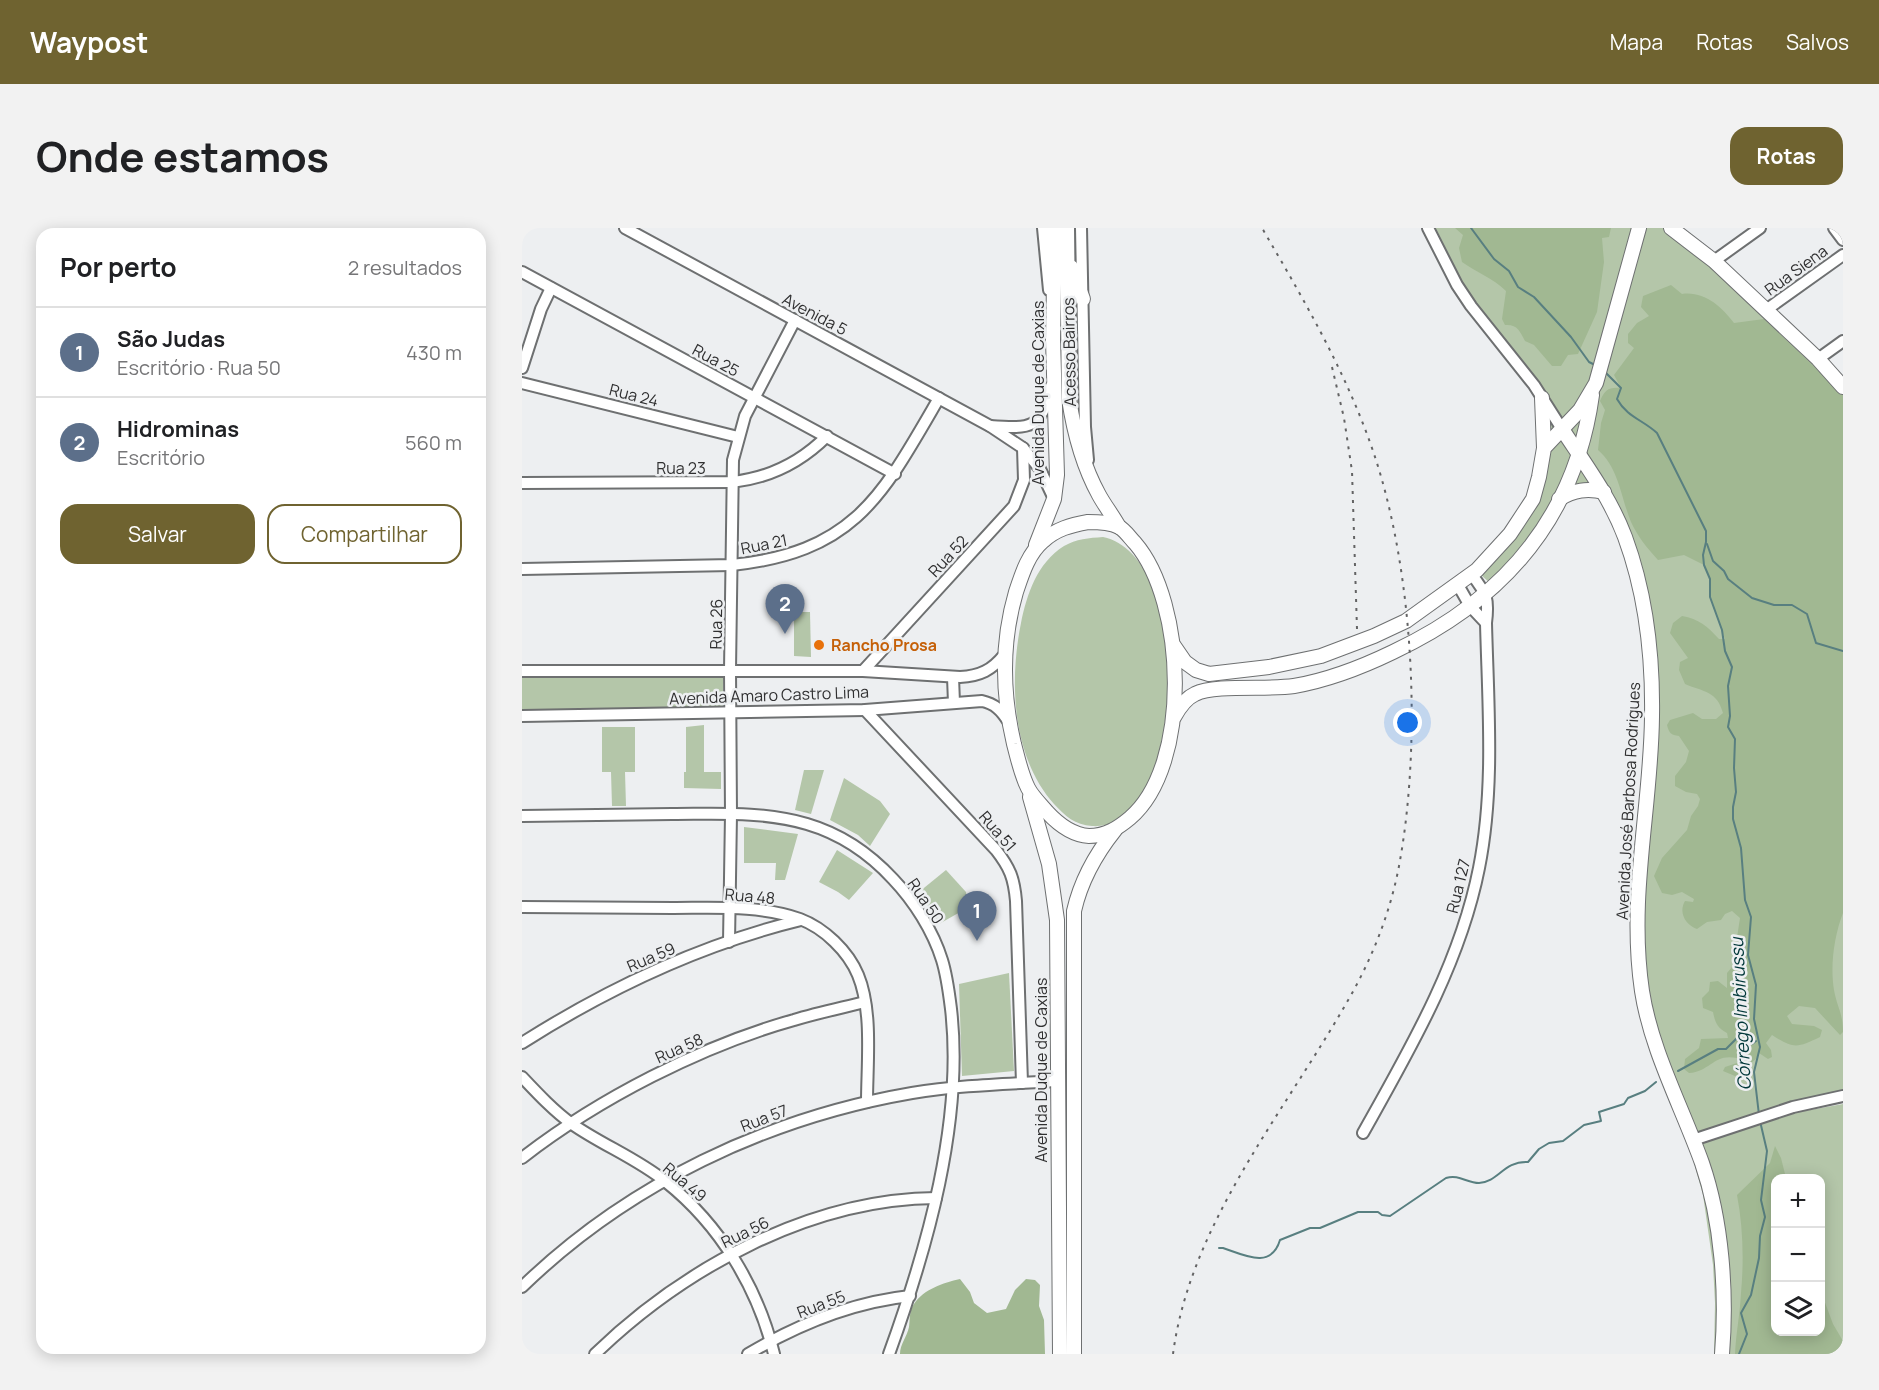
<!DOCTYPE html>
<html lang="pt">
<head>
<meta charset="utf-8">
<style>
	body { margin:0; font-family:Manrope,sans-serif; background:#f2f2f2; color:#202124 }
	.controls { position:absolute; right:18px; bottom:18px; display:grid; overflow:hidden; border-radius:12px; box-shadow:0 3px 15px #0003 }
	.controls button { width:54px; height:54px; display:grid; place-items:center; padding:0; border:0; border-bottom:2px solid #e0e0e0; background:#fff; color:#202124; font:30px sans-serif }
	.you { position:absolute; left:886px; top:495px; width:21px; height:21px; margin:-15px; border:4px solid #fff; border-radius:50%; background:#1a73e8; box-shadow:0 0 0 9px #1a73e833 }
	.badge { display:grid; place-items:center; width:39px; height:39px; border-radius:50%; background:#6f6330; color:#fff; font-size:20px; font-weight:700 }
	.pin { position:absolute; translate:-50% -50px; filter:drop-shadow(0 2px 3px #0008) }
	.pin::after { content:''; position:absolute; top:32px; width:21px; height:18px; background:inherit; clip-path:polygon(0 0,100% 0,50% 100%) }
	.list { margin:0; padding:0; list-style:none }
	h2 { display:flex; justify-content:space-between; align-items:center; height:78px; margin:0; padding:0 24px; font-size:26px }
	h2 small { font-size:20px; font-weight:400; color:#757577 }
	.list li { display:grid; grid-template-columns:39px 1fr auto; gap:18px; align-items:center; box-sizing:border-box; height:90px; padding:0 24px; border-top:2px solid #e0e0e0 }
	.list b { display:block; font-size:22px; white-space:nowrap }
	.list p { margin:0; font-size:20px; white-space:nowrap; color:#757577 }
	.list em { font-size:20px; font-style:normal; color:#757577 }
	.actions { display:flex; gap:12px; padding:18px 24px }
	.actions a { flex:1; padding:14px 0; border:2px solid #6f6330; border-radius:18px; text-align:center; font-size:21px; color:#6f6330 }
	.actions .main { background:#6f6330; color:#fff }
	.icon { flex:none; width:33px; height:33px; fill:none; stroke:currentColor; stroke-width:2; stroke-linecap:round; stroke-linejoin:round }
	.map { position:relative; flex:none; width:1321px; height:1126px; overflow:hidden; border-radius:18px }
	header { display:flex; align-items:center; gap:36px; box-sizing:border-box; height:84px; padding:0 30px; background:#6f6330; color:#fff }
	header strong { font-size:28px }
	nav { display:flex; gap:33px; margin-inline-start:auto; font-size:21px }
	.intro { display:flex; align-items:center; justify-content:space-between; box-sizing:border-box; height:144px; padding:0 36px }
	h1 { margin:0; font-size:42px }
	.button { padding:15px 27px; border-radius:18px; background:#6f6330; color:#fff; font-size:21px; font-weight:700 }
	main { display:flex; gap:36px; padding:0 36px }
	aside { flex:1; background:#fff; border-radius:18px; box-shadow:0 3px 15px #0003 }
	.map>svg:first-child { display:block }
</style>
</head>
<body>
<header>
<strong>Waypost</strong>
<nav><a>Mapa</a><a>Rotas</a><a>Salvos</a></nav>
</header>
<div class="intro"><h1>Onde estamos</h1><a class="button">Rotas</a></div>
<main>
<aside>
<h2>Por perto<small>2 resultados</small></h2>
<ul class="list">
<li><span class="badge" style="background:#5c6f8a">1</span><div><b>São Judas</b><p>Escritório · Rua 50</p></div><em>430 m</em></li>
<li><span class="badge" style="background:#5c6f8a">2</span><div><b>Hidrominas</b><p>Escritório</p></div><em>560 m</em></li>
</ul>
<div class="actions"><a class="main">Salvar</a><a>Compartilhar</a></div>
</aside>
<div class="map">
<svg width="1321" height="1126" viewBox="0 0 1321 1126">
	<rect width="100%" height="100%" fill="#edeff1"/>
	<g fill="#b4c6a9" fill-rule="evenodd">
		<polygon points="903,0 1112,0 1055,228 1079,265 1068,265 1033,276 1023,292 969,356 959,347 994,307 1013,281 1019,265 1016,167 978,116"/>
		<path d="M1119,0H1147L1321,158V874L1294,878L1266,886L1321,876V1126H1192L1193,1075L1191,1037L1181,967L1133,795L1123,735L1120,705L1132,526L1120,354L1062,230L1075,162ZM1254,950H1298V1104H1254Z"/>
		<path d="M581,309C675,328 663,605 570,598C553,597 543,588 532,576C490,529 487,454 499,395C505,366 515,335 542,318C554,311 567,310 581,309Z"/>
		<polygon points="272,384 288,384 289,429 272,428"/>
		<polygon points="0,447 201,448 201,483 0,486"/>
		<polygon points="182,497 182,544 199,544 199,561 162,560 162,544 164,544 164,499"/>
		<polygon points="80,499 113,499 113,544 103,544 104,578 90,578 89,544 80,544"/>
		<polygon points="282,542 302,542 289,586 273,582"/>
		<polygon points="322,550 358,573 368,586 348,618 336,607 308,592"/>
		<polygon points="222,599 276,606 263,652 253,652 254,635 222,635"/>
		<polygon points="315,622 351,645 327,672 316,664 297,654"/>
		<polygon points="424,642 444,664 447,679 417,696 397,664"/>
		<polygon points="487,745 492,843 440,848 437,756"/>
	</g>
	<g fill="#a1b892">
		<path d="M933,0H1089L1087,9L1080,10L1082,34L1075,84L1056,126L1046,127L1039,138H1030L1012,117L1003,113C998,103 995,96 983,97L980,91L984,63C971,50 955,45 940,34L937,20L941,7Z"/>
		<path d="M1149,57L1160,66C1182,63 1199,78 1212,95L1242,91L1321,166V685C1312,708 1308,738 1312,762C1315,779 1321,785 1321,804L1318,807L1293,780L1277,778L1265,788L1270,796L1292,798L1300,802L1298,809C1275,820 1272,821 1250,807L1244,815L1249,822L1250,829L1246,831L1237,825L1234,831L1221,841L1220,846L1213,848L1201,843L1203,839L1218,834L1215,830C1192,825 1189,843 1167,845L1162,841L1163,831L1177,820L1179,811L1206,810L1205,805C1195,800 1193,794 1191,784L1181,780L1180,770L1187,763L1188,754L1196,753L1205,760V745L1215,733L1214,716L1218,690L1210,683L1203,686L1199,692L1185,694L1175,701C1164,697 1156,685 1163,673L1171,674L1172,671L1160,664L1150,667L1140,665L1132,648L1140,630L1165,602L1169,588L1176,578L1178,571L1175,566L1164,564L1153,558V548L1164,534L1167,523L1157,508C1149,507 1147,505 1145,497L1148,492L1171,485L1180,491H1194L1201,485C1195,463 1182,464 1163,456L1157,442L1158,434L1166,430L1148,405L1151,395L1160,388C1177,391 1185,398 1197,411H1203L1188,369V351L1182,337L1162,327L1136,332C1125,320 1116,309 1109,294C1099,270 1097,240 1076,222L1079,195L1083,182L1078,173C1083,162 1086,159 1099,160L1092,147L1112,120L1106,115V106L1115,95L1127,88L1119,79L1121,68Z"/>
		<path d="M1253,918L1259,930L1264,950H1254V1104H1298L1299,1064L1311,1096L1321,1113V1126H1213C1214,1105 1218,1086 1219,1065C1222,1033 1221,998 1215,967L1248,935Z"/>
		<path d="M438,1051L448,1064L452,1075L465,1085L484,1081L493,1062L504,1051L513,1052L518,1057L517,1078L522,1092L523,1126H378C378,1116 385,1109 387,1099C388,1091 387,1083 392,1076C402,1061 421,1055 438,1051Z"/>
	</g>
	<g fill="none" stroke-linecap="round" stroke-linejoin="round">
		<g stroke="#587f80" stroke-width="2">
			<polyline points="949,0 972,31 987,43 996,59 1012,69 1049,109 1067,134 1075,138"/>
			<path d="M1082,143L1099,160L1095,171C1105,189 1121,192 1135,205L1184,303V314L1181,327L1182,337L1188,351V369L1200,402L1203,423L1210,439L1206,458L1208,488L1206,499L1213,511L1212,540L1214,564L1211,579V591L1219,620L1223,672L1229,689L1226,727L1234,757L1232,791L1238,819L1232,844L1237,887"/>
			<polyline points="1185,316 1191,333 1202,343 1206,351 1230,370 1252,377 1270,377 1285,386 1294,415 1321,423"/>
			<polyline points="1156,843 1196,821 1204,821 1215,810 1230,816 1234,813"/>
			<path d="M697,1020H701C722,1027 749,1042 758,1012L788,1000H798L836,984H856L860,987L868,988L924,950C937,946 945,955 957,955C977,954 981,933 1006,934L1017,921L1027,915L1041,913L1062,897L1079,893L1077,884L1102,876L1106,870L1123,863L1134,854"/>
			<polyline points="1217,1126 1225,1106 1219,1085 1229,1067 1237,1030 1238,1008 1243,989 1239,972 1245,923 1238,893"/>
		</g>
		<defs>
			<g id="minor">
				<polyline points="103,0 468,198 501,220 518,241 532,271"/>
				<polyline points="521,0 527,62"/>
				<polyline points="559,0 563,199 566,232"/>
				<polyline points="906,0 935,57 949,78 1012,157 1040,201"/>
				<polyline points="1312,0 1321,12"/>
				<polyline points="1192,33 1238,0"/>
				<polyline points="0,44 373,246"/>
				<polyline points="1244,82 1321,27"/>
				<polyline points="1296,131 1321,113"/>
				<polyline points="0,140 19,81 29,60"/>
				<polyline points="0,155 216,209"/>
				<path d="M468,198C510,201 519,201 529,158"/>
				<path d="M0,255L210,254C247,250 278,235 305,208"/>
				<path d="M0,341L210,337C333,324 360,268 417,170"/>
				<polyline points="936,357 948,378 964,395"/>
				<path d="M0,443H341L438,449C458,448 470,442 482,427"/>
				<polyline points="341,443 492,278 502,252 501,220"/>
				<polyline points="431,449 432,475"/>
				<path d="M343,482L474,622C488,640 492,650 494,673L500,855"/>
				<path d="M0,488L343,482L460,473C473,476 479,482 486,493"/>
				<path d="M0,588C50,587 100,587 150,586C195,586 241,583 285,596C319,606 347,625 371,651C392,673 411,703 420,732C425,748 427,765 429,781C442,893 405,1021 367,1126"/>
				<path d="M0,679C50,679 101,680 151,680C193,680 238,677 278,691C302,700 326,723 336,747C351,783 345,836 345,874"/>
				<polyline points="207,714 209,586 208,442 211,232 223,188 273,92"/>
				<path d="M0,815C85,761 180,716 279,692"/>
				<path d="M0,849C16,866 32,883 50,896C80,917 116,931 144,954C198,997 236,1060 252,1126"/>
				<path d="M841,905C888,821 938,736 957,640C973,560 966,476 964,395C967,371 965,366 950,347"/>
				<polyline points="1171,912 1271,879 1321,868"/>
				<path d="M0,930C76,871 179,818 272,792C295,785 319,780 343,774"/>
				<path d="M0,1059C106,956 245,890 390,865C438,857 487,856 535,853"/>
				<path d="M73,1126C162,1040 288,971 414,970"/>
				<path d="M226,1126C275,1097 332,1074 388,1068"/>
			</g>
			<g id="major">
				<path d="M545,0L547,171C552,204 561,238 577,267C583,278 591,288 597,299"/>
				<polyline points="1149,0 1192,33 1296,131 1321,159"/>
				<polyline points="549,39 561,71"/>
				<polyline points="1020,170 1022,220"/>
				<path d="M1040,201C1063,236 1088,269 1103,309C1124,366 1131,428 1130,489C1129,581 1106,668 1120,763C1129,822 1160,879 1180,935C1200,993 1205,1065 1200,1126"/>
				<path d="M1037,271C1052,262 1065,260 1082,264"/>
				<path d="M566,294C576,294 588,294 597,299C603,302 608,310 613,315C664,374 670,537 608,590C596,600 584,608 567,608C550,607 537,597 525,584C519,577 510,568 506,560C499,546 496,531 492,516C480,465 479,415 494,364C500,346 506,326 521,313C534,301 549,297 566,294Z"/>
				<polyline points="514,317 532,271 535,247 531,112 533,0"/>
				<polyline points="652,418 663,434 674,442 687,446 747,439 799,428 852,408 884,393 955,342 988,306 1011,271 1017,249 1022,220 1058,182 1074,155 1117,0"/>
				<path d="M652,489C657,480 664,470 673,466C693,456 747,462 772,458C807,452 840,439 871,424C982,372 1053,290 1070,167"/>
				<polyline points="508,569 527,636 535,692 538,1126"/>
				<path d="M552,1126V683C559,652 573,627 593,602"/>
			</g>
		</defs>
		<use href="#minor" stroke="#6e7071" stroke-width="14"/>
		<use href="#major" stroke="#6e7071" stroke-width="16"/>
		<use href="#minor" stroke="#fff" stroke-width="10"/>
		<use href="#major" stroke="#fff" stroke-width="14"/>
		<g stroke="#636364" stroke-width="2" stroke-dasharray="3 6" stroke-linecap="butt">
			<polyline points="810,139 822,190 830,243 835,401"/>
			<path d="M651,1126C668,996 762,885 825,774C849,733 868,686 877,638C900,514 892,343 851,223C824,144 782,72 740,0"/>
		</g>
	</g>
	<circle fill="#e8710a" stroke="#edeff1" stroke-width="2" cx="297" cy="417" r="6"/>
	<g text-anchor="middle" stroke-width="5" stroke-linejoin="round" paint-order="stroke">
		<g font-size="16" fill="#303031" stroke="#edeff1">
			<text transform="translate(1274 42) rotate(-36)" y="6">Rua Siena</text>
			<text transform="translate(293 86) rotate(28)" y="6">Avenida 5</text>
			<text transform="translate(547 124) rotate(-91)" y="6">Acesso Bairros</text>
			<text transform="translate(194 132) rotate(28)" y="6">Rua 25</text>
			<text transform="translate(516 165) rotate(-90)" y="6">Avenida Duque de Caxias</text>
			<text transform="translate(112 167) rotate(14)" y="6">Rua 24</text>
			<text x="159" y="246">Rua 23</text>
			<text transform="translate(242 316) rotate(-11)" y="6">Rua 21</text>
			<text transform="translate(426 328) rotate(-47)" y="6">Rua 52</text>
			<text transform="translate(194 396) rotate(-89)" y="6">Rua 26</text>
			<text transform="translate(247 467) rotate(-2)" y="6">Avenida Amaro Castro Lima</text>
			<text transform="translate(1106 573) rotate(-87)" y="6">Avenida José Barbosa Rodrigues</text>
			<text transform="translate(476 603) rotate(49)" y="6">Rua 51</text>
			<text transform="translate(936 658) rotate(-76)" y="6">Rua 127</text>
			<text transform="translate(228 668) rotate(5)" y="6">Rua 48</text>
			<text transform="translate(404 673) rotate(56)" y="6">Rua 50</text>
			<text transform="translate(129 729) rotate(-23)" y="6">Rua 59</text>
			<text transform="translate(157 820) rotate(-24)" y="6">Rua 58</text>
			<text transform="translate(519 842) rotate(-90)" y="6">Avenida Duque de Caxias</text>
			<text transform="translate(242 890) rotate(-21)" y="6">Rua 57</text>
			<text transform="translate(163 954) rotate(40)" y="6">Rua 49</text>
			<text transform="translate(223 1004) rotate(-26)" y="6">Rua 56</text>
			<text transform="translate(299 1076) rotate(-21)" y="6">Rua 55</text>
		</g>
		<g font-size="16" font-weight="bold" fill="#c56008" stroke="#edeff1" text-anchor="start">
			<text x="309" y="423">Rancho Prosa</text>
		</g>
		<g font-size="18" font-style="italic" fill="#003739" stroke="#edeff1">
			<text transform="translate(1219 786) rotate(-93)" y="6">Córrego Imbirussu</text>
		</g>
	</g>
</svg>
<div class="controls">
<button>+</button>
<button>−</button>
<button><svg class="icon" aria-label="layers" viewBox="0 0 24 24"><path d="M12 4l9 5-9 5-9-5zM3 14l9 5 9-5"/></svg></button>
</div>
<div class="you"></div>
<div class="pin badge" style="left:455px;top:713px;background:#5c6f8a">1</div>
<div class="pin badge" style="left:263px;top:406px;background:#5c6f8a">2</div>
</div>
</main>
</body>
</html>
